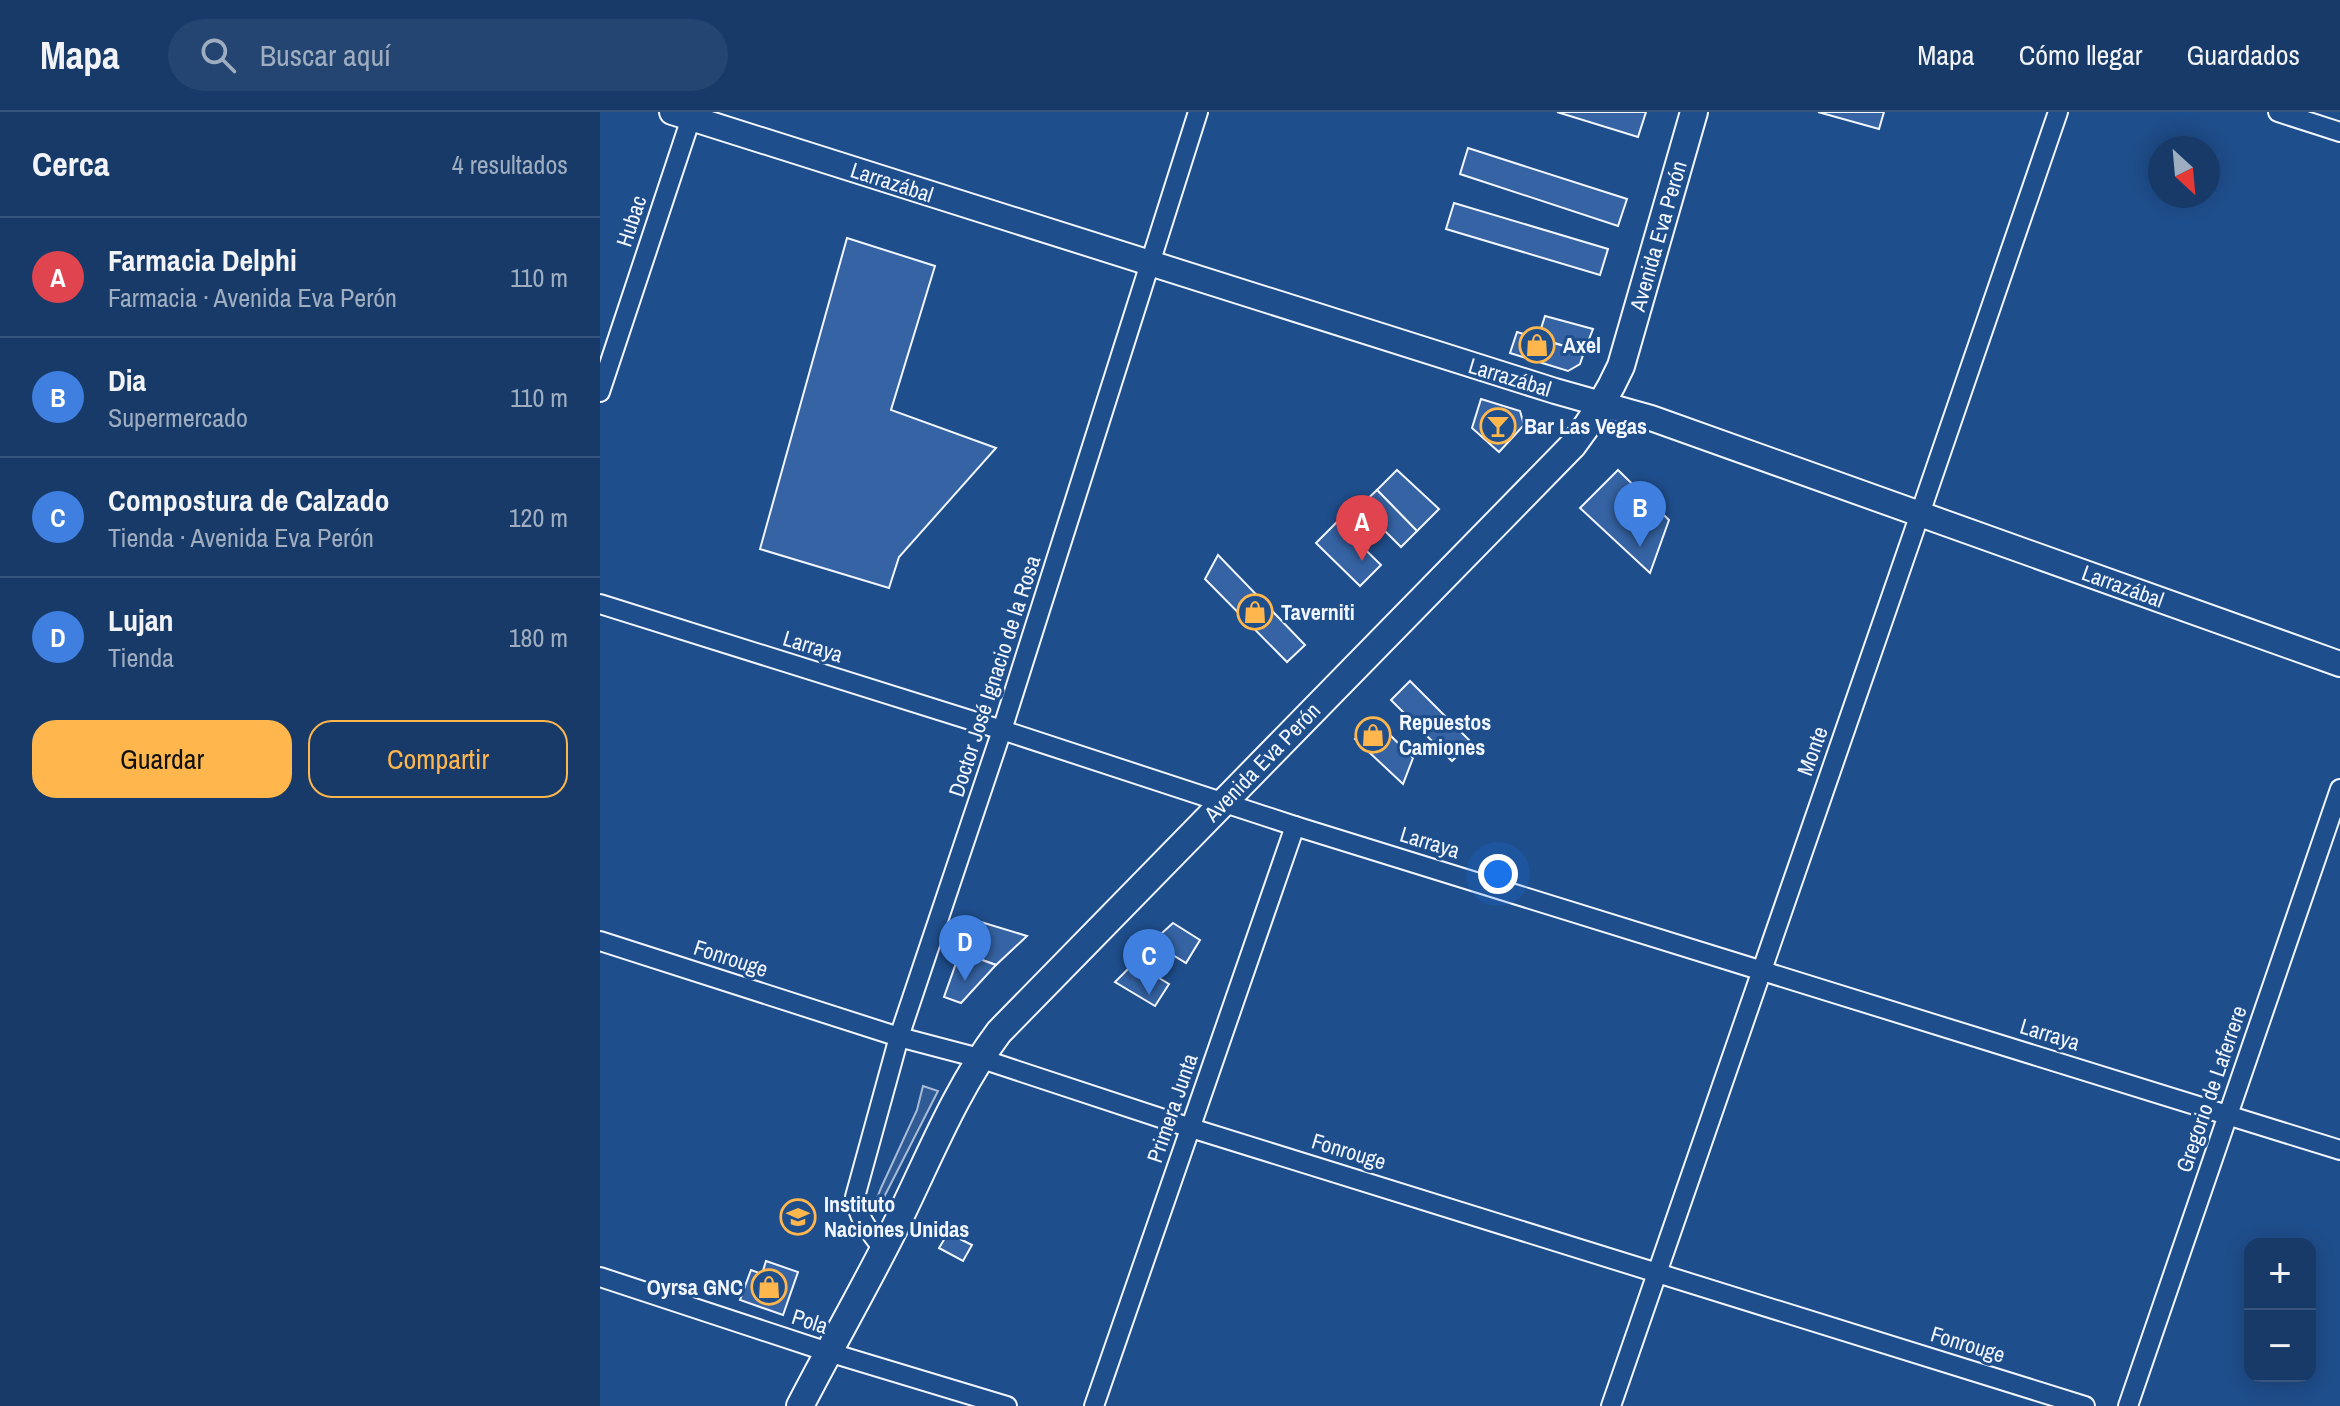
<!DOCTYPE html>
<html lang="es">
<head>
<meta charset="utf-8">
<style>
	body { margin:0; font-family:"Archivo Narrow",sans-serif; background:#244571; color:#f1f3f6 }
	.controls { position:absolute; right:24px; bottom:24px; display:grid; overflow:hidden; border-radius:16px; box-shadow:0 4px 20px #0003 }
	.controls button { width:72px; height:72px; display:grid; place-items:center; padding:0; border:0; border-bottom:2px solid #36547d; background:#173a69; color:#f1f3f6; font:40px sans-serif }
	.compass { position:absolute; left:1548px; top:24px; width:72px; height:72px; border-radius:50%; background:#173a69; box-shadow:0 4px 20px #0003; rotate:154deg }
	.you { position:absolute; left:898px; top:762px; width:28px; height:28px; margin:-20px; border:6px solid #fff; border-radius:50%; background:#1a73e8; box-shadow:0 0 0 12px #1a73e833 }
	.badge { display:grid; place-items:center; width:52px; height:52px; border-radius:50%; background:#ffb74d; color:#fff; font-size:26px; font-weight:700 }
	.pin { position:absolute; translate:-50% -66px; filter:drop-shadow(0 2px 4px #0008) }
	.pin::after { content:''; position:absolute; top:42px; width:28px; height:24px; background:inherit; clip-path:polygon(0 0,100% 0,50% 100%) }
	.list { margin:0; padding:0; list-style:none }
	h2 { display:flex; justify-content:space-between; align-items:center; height:104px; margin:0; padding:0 32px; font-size:34px }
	h2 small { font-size:26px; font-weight:400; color:#9eadc0 }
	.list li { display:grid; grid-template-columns:52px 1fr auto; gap:24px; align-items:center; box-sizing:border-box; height:120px; padding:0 32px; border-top:2px solid #36547d }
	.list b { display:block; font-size:30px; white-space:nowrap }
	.list p { margin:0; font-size:26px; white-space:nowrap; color:#9eadc0 }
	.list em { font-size:26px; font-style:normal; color:#9eadc0 }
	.actions { display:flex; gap:16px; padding:24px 32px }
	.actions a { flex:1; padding:18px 0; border:2px solid #ffb74d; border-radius:24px; text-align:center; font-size:28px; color:#ffb74d }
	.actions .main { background:#ffb74d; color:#111 }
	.icon { flex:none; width:44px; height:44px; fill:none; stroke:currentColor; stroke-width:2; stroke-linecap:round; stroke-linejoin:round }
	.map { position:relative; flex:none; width:1740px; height:1294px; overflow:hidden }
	header { display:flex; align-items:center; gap:48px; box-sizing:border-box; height:112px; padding:0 40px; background:#173a69; border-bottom:2px solid #36547d }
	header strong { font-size:38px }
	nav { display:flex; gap:44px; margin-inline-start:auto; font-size:28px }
	.search { width:560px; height:72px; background:#244571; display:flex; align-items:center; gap:20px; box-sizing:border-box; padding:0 28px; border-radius:44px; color:#9eadc0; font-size:30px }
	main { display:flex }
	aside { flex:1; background:#173a69 }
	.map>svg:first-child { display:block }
</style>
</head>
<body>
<header>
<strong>Mapa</strong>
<div class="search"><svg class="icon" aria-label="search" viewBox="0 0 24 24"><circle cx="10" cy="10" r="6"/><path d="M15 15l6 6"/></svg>Buscar aquí</div>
<nav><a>Mapa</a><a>Cómo llegar</a><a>Guardados</a></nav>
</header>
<main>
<aside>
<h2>Cerca<small>4 resultados</small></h2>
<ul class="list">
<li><span class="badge" style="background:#e0444e">A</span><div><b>Farmacia Delphi</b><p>Farmacia · Avenida Eva Perón</p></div><em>110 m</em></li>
<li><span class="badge" style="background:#3f7fe0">B</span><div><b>Dia</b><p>Supermercado</p></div><em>110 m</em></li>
<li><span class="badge" style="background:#3f7fe0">C</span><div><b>Compostura de Calzado</b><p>Tienda · Avenida Eva Perón</p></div><em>120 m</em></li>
<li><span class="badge" style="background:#3f7fe0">D</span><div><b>Lujan</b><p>Tienda</p></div><em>180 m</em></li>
</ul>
<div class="actions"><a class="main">Guardar</a><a>Compartir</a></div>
</aside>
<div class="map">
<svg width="1740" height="1294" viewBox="0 0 1740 1294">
	<rect width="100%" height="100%" fill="#1f4e8c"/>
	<polygon fill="#305b95" stroke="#a8bbd7" stroke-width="2" points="323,974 338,979 280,1093 276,1089 281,1076 317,998"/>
	<g fill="#3563a3" stroke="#f2f6ff" stroke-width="2">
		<polygon points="957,0 1046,0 1038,25"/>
		<polygon points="1218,0 1284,0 1279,17"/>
		<polygon points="868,36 1027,87 1018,114 860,62"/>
		<polygon points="854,91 1008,137 1000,163 846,117"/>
		<polygon points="247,126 335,154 291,298 396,336 299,445 289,476 160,437"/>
		<polygon points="945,204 993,217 984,240 938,226"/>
		<polygon points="917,220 984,240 980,252 968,259 910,241"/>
		<polygon points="881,287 920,299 924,313 899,340 872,316"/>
		<polygon points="797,358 839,397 817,419 777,378"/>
		<polygon points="1018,358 1069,408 1050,461 980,396"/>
		<polygon points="777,378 817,419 801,435 760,394"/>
		<polygon points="737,410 781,453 760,474 716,431"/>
		<polygon points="618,443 705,533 687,550 605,467"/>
		<polygon points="810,569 871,630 852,649 791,588"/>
		<polygon points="774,607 813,646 803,672 755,627"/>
		<polygon points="371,807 427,824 396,853 360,840"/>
		<polygon points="573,811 600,828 586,851 552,830"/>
		<polygon points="360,840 396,853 361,891 344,885"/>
		<polygon points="534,851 569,872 555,894 515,870"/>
		<polygon points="348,1121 372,1133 363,1149 339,1136"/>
		<polygon points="166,1149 198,1160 183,1203 140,1188 151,1158 162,1162"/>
	</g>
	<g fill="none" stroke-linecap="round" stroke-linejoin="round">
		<defs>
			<g id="minor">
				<polyline points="1678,0 1740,20"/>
				<polyline points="0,280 93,0"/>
				<polyline points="0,492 402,618 695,714 1740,1038"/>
				<polyline points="0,829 299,925 379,946 591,1016 1485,1294"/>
				<path d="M284,1138C270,1120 258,1107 255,1085L299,925L402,618L598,0"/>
				<polyline points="0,1165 228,1240 407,1294"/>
				<polyline points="494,1294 695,714"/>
				<path d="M1011,1294C1159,862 1311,432 1458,0"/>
				<polyline points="1528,1294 1740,677"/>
			</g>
			<polyline id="tertiary" points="72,0 955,279 1051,306 1740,552"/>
			<path id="secondary" d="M200,1294C232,1232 267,1172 298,1109C329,1046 356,977 399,920L973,333C992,308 1008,283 1021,254L1094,0"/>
		</defs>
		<use href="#minor" stroke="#f2f6ff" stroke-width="22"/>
		<use href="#tertiary" stroke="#f2f6ff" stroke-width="28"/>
		<use href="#secondary" stroke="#f2f6ff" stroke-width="30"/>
		<use href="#minor" stroke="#1f4e8c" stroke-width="18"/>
		<use href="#tertiary" stroke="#1f4e8c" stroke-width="24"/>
		<use href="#secondary" stroke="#1f4e8c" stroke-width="26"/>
	</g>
	<defs>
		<symbol id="shop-ring" viewBox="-11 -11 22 22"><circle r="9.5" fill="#1f4e8c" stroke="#ffb74d" stroke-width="1.5"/><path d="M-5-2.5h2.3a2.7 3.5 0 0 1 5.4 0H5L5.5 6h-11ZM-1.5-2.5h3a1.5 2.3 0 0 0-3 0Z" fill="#ffb74d"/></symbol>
		<symbol id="bar-ring" viewBox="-11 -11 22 22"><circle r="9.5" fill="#1f4e8c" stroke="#ffb74d" stroke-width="1.5"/><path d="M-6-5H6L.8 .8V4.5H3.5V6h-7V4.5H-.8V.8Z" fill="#ffb74d"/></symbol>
		<symbol id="school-ring" viewBox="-11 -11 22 22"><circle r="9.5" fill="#1f4e8c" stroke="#ffb74d" stroke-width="1.5"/><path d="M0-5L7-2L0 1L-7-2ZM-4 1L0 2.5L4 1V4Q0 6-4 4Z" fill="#ffb74d"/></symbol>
	</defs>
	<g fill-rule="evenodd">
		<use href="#shop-ring" x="917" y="213" width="40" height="40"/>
		<use href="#bar-ring" x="878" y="294" width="40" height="40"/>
		<use href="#shop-ring" x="635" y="480" width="40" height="40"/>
		<use href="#shop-ring" x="753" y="603" width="40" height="40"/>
		<use href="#school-ring" x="178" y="1085" width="40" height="40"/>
		<use href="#shop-ring" x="149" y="1155" width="40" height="40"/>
	</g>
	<g text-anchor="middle" stroke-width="6" stroke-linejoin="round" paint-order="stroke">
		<g font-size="22" fill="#f2f6ff" stroke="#1f4e8c">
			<text transform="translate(292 70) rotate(18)" y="8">Larrazábal</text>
			<text transform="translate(31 109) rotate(-72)" y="8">Hubac</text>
			<text transform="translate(1058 124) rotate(-74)" y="8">Avenida Eva Perón</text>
			<text transform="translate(910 265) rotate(17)" y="8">Larrazábal</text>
			<text transform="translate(1523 474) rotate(20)" y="8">Larrazábal</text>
			<text transform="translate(213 534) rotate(17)" y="8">Larraya</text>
			<text transform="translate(394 564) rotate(-72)" y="8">Doctor José Ignacio de la Rosa</text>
			<text transform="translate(1212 639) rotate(-70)" y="8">Monte</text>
			<text transform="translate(662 650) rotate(-46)" y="8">Avenida Eva Perón</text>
			<text transform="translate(830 730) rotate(17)" y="8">Larraya</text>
			<text transform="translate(131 846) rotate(18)" y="8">Fonrouge</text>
			<text transform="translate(1450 922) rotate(17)" y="8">Larraya</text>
			<text transform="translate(1611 977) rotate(-71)" y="8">Gregorio de Laferrere</text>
			<text transform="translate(572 996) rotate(-71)" y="8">Primera Junta</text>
			<text transform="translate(749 1039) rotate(17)" y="8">Fonrouge</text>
			<text transform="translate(210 1209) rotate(18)" y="8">Pola</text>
			<text transform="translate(1368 1232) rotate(17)" y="8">Fonrouge</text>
		</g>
		<g font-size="22" font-weight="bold" fill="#f2f6ff" stroke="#1f4e8c" text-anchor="start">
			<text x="963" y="241">Axel</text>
			<text x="924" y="322">Bar Las Vegas</text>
			<text x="681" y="508">Taverniti</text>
			<text x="799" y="618">Repuestos<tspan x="799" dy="25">Camiones</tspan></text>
			<text x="224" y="1100">Instituto<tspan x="224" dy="25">Naciones Unidas</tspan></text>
			<text x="143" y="1183" text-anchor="end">Oyrsa GNC</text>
		</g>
	</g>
</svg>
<div class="controls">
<button>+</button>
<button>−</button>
</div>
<svg class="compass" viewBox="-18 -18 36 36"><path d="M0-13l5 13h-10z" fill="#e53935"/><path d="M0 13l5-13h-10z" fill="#9eadc0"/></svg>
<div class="you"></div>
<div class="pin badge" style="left:762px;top:449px;background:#e0444e">A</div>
<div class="pin badge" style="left:1040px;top:435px;background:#3f7fe0">B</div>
<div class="pin badge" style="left:549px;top:883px;background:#3f7fe0">C</div>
<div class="pin badge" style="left:365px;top:869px;background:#3f7fe0">D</div>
</div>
</main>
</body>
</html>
